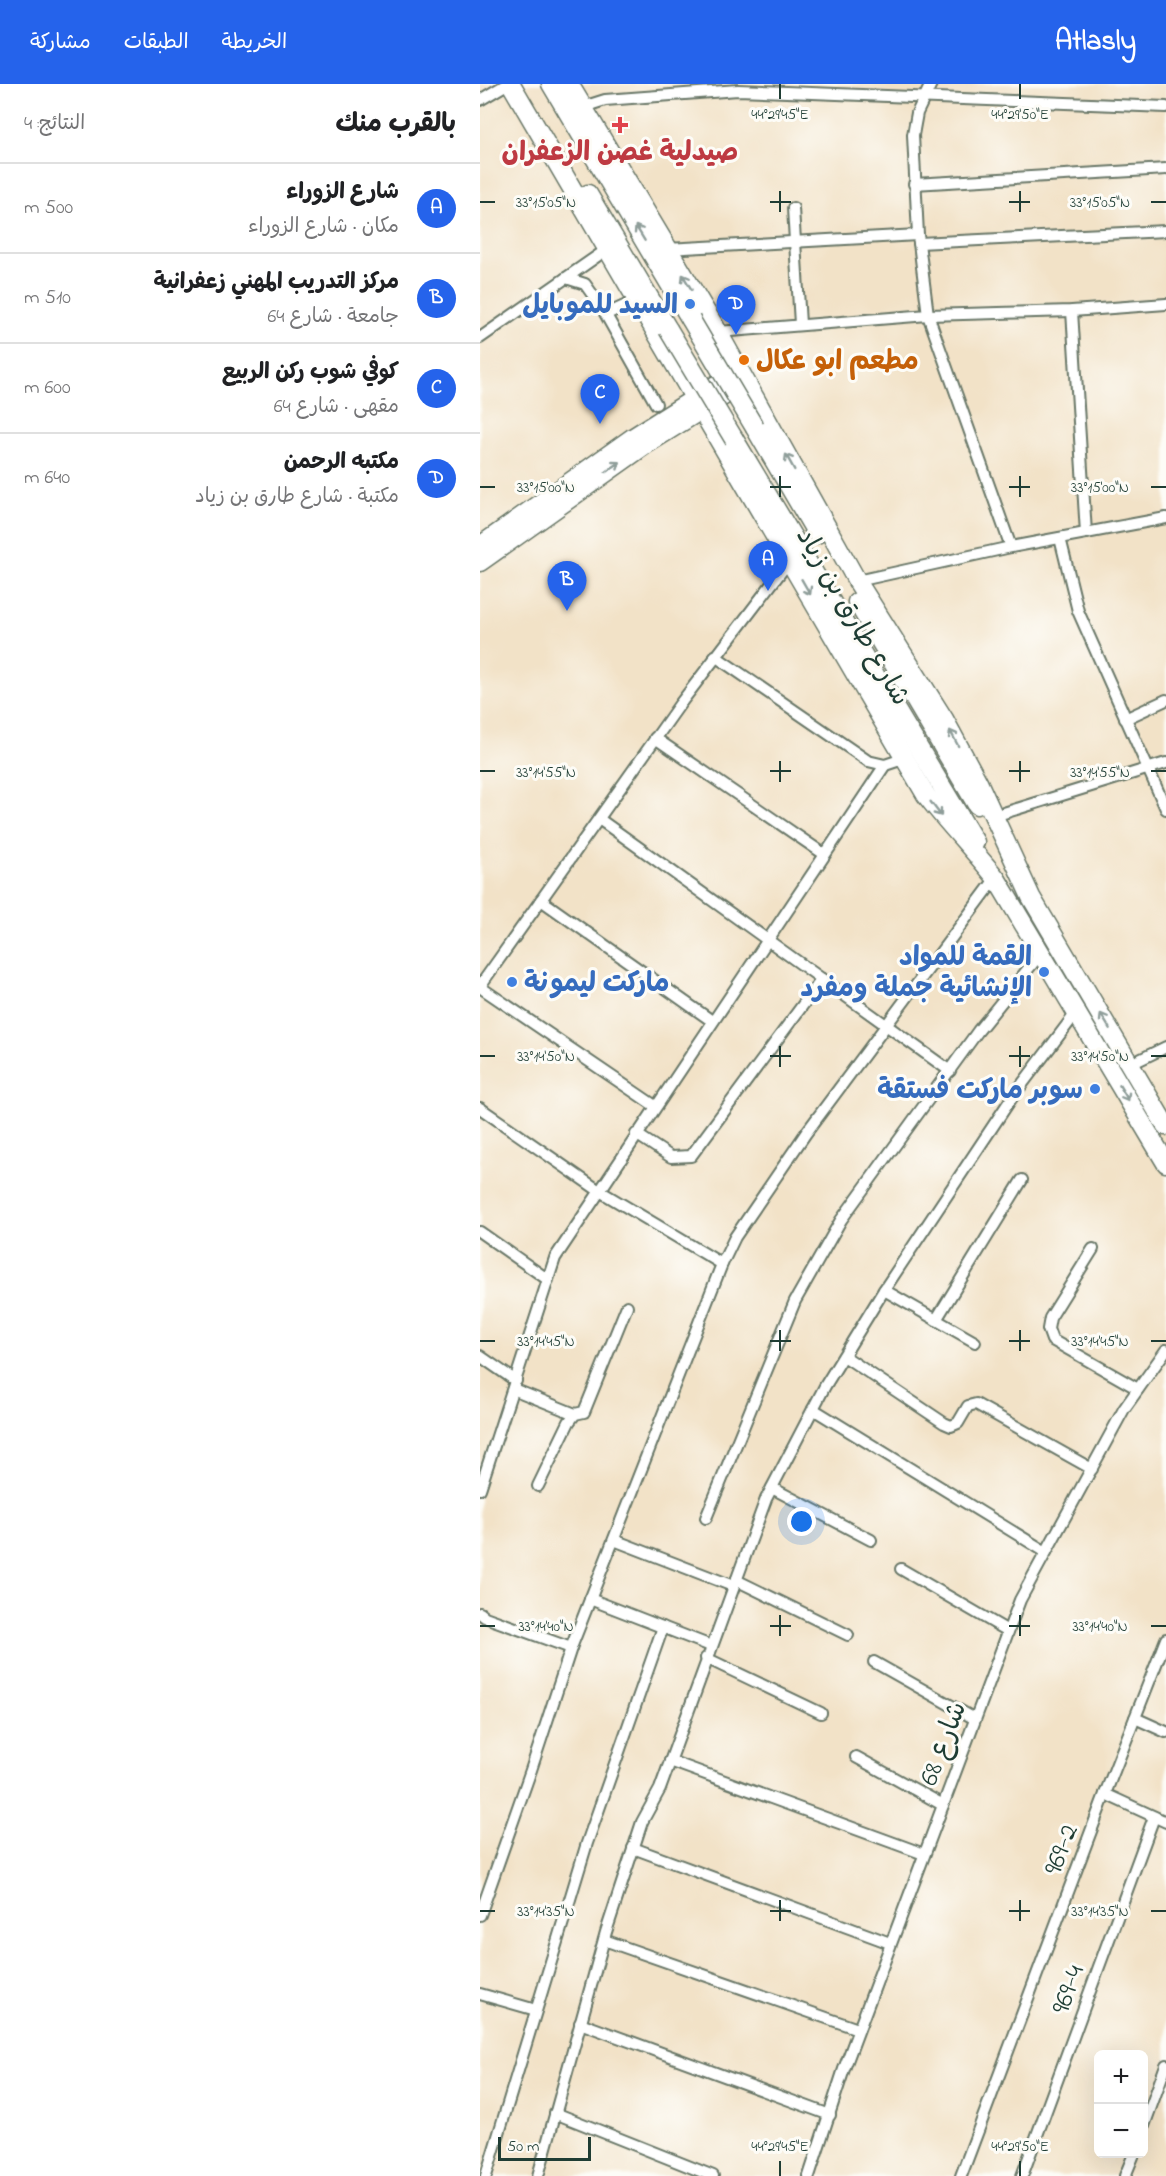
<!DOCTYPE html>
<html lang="ar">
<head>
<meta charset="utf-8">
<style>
	body { margin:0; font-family:"Indie Flower","Playpen Sans Arabic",sans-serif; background:#f6f6f6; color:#202124; direction:rtl }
	.controls { position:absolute; right:18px; bottom:18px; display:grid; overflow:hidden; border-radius:9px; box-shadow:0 6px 24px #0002 }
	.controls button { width:54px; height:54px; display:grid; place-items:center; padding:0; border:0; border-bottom:2px solid #e0e0e0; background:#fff; color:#202124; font:30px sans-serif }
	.scale { position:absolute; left:18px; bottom:15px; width:93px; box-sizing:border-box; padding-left:6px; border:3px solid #1f3d34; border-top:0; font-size:16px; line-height:21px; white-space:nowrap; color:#1f3d34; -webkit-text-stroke:4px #fdfcf7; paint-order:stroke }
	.you { position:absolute; left:322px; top:1438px; width:21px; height:21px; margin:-15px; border:4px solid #fff; border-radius:50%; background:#1a73e8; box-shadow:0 0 0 9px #1a73e833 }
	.badge { display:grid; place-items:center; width:39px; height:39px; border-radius:50%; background:#2563eb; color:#fff; font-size:20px; font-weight:700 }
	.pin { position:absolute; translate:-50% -50px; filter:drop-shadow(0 2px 3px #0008) }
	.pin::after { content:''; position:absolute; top:32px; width:21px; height:18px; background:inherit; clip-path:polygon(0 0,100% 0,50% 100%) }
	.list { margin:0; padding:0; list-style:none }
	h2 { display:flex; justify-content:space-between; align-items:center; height:78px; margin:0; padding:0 24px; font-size:26px }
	h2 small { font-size:20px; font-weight:400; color:#757577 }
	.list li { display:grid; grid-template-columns:39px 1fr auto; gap:18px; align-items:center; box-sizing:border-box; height:90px; padding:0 24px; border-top:2px solid #e0e0e0 }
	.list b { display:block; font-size:22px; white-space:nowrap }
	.list p { margin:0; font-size:20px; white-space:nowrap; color:#757577 }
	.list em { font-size:20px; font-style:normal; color:#757577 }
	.map { position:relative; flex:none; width:686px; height:2092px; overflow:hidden; direction:ltr }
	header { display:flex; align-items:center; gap:36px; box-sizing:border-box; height:84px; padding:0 30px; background:#2563eb; color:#fff }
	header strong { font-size:28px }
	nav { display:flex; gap:33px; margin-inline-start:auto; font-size:21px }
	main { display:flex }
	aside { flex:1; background:#fff }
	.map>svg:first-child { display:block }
</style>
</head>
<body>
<header>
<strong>Atlasly</strong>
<nav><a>الخريطة</a><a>الطبقات</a><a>مشاركة</a></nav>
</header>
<main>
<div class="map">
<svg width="686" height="2092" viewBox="0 0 686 2092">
	<rect width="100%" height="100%" fill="#fdfcf7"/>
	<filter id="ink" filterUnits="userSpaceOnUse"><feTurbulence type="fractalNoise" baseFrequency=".0167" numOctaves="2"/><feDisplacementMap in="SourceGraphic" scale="12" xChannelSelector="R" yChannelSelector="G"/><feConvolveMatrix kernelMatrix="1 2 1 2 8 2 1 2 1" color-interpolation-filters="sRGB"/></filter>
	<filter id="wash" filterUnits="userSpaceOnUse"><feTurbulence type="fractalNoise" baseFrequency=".008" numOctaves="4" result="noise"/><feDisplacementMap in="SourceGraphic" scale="24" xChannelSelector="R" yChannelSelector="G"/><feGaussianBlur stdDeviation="1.35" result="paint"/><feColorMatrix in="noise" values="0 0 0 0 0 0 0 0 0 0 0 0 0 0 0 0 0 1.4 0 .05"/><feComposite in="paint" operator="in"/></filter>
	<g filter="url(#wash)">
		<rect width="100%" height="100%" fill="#f2e2c7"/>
	</g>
	<g filter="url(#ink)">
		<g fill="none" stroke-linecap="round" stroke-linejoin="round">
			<defs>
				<g id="street">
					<polyline points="451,0 437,29 433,51 438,151 448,231 531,463"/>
					<polyline points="0,16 27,0"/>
					<polyline points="103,23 125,16 258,6 686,23"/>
					<polyline points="434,100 686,85"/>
					<polyline points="313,124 320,240"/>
					<polyline points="439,159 686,147"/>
					<polyline points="187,165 438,151"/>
					<polyline points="86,194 105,200 122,224 176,320"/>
					<polyline points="122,224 129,229 157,216"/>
					<polyline points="592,227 606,449"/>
					<polyline points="238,248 448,231 592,227 686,220"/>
					<polyline points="0,254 126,166"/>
					<polyline points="580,454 598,527 686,725"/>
					<polyline points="377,497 531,463 686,434"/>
					<polyline points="235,572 388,677 405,681 426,674"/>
					<polyline points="645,635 686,616"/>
					<polyline points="175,654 344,770"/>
					<polyline points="514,732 686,679"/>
					<polyline points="119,735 470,987"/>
					<polyline points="61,816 232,937"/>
					<polyline points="0,902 200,620 310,476"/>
					<polyline points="0,903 175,1022"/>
					<polyline points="651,980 686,963"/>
					<polyline points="0,1024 118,1106 242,1180"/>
					<polyline points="156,1050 191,1073 211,1072 342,895"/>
					<polyline points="0,1148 67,1195"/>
					<polyline points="613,1165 570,1234 568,1245 572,1256 658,1305"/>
					<polyline points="404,1206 495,1258"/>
					<polyline points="456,1236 542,1096"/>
					<polyline points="0,1272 36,1297"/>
					<polyline points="364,1272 464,1339 471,1342 478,1339 488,1322 496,1320 612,1385"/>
					<polyline points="33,1305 95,1330"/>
					<polyline points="333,1325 566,1468"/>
					<polyline points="58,1402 89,1338 95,1330 104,1328 147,1222"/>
					<polyline points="292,1404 391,1456"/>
					<polyline points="0,1405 75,1174 405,681"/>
					<polyline points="226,1434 315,1217 361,1136 498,947 561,869"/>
					<polyline points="134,1456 253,1502"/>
					<polyline points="421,1485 528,1547"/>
					<polyline points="256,1496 368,1551"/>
					<polyline points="110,1515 231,1562"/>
					<polyline points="0,1529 5,1533 91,1564"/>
					<polyline points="226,1574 341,1629"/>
					<polyline points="394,1578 495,1635"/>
					<polyline points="655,1634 686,1648"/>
					<polyline points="376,1673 463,1721"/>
					<polyline points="190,1677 444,1770"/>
					<polyline points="625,1710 686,1738"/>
					<polyline points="153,1764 410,1859"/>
					<polyline points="0,1831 51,1686 91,1564 242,1180 255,1153 326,1049 516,794"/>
					<polyline points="124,1856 378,1945"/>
					<polyline points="0,1910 56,1926"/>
					<polyline points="100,1939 350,2031"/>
					<polyline points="75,2029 233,2092"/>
					<polyline points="664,2042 686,1981"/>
					<polyline points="6,2092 107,1759 183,1543"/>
					<polyline points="58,2092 126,1848 162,1738 180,1705 286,1415 345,1302 404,1206 531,1015 596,929"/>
					<polyline points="329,2092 364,1985 540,1516 644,1325 686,1266"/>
					<polyline points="481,2092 625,1710 686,1555"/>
					<polyline points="542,2092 674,1733"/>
					<polyline points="645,2092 654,2070"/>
				</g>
				<g id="primary">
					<path d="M31,0L446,711C468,740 493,765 516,794L686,1079"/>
					<polyline points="71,0 211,236"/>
					<polyline points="89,0 238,248 377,497 464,635 498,698 551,813 686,1042"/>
					<polyline points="108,110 188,245"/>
					<polyline points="275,344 337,450"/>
					<polyline points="254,355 495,758"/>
					<polyline points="0,462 152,354 258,287"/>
					<polyline points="0,478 168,359 264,299"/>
					<polyline points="377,518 497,721"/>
				</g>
			</defs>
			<use href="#street" stroke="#697767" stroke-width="14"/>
			<use href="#primary" stroke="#697767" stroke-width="21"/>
			<use href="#street" stroke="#fff" stroke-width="10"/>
			<use href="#primary" stroke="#fff" stroke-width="18"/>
			<defs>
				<g id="primary-bridge">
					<polyline points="211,236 275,344"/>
					<polyline points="188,245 254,355"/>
				</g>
			</defs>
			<use href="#primary-bridge" stroke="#697767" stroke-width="21" stroke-linecap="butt"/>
			<use href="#primary-bridge" stroke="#fff" stroke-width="18"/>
		</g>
		<defs><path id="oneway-shaft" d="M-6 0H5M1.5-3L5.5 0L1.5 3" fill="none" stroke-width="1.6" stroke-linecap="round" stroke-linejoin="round" transform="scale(1.5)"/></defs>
		<g stroke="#8f9e9a">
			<use href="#oneway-shaft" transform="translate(160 149) rotate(-121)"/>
			<use href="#oneway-shaft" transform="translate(207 198) rotate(-121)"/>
			<use href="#oneway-shaft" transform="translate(310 378) rotate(-119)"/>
			<use href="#oneway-shaft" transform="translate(133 383) rotate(-35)"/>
			<use href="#oneway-shaft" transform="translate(326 503) rotate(60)"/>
			<use href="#oneway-shaft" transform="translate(474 654) rotate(-118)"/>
			<use href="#oneway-shaft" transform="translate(456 725) rotate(53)"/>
			<use href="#oneway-shaft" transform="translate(625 937) rotate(-121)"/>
			<use href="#oneway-shaft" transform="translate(644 1009) rotate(59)"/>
		</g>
	</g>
	<path fill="none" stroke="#1f3d34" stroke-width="2" d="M300,0V15M540,0V15M300,107V128M540,107V128M0,118H15M290,118H311M529,118H550M671,118H686M300,392V413M540,392V413M0,403H15M290,403H311M529,403H550M671,403H686M300,677V698M540,677V698M0,687H15M290,687H311M529,687H550M671,687H686M300,962V983M540,962V983M0,972H15M290,972H311M529,972H550M671,972H686M300,1246V1267M540,1246V1267M0,1257H15M290,1257H311M529,1257H550M671,1257H686M300,1531V1552M540,1531V1552M0,1542H15M290,1542H311M529,1542H550M671,1542H686M300,1816V1837M540,1816V1837M0,1827H15M290,1827H311M529,1827H550M671,1827H686M300,2077V2092M540,2077V2092"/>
	<path fill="#e0444e" stroke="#fdfcf7" stroke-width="2" d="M137 32h6v6h6v6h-6v6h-6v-6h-6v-6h6z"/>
	<g fill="#3f7fe0" stroke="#fdfcf7" stroke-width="2">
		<circle cx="210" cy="220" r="6"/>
		<circle cx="564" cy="888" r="6"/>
		<circle cx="32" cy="898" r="6"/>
		<circle cx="615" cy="1005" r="6"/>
	</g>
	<circle fill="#e8710a" stroke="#fdfcf7" stroke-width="2" cx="264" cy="276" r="6"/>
	<g text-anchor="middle" stroke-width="6" stroke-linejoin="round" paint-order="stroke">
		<g font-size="27" font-weight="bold" fill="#be3a42" stroke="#fdfcf7">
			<text x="140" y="76">صيدلية غصن الزعفران</text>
		</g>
		<g font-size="27" font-weight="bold" fill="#366cbe" stroke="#fdfcf7" text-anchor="end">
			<text x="198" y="229">السيد للموبايل</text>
			<text x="552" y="881">القمة للمواد<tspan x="552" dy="31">الإنشائية جملة ومفرد</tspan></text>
			<text x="44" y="907" text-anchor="start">ماركت ليمونة</text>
			<text x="603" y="1014">سوبر ماركت فستقة</text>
		</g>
		<g font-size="27" font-weight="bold" fill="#c56008" stroke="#fdfcf7" text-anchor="start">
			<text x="276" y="285">مطعم ابو عكال</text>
		</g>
		<g font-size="27" fill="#1f3d34" stroke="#fdfcf7">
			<text transform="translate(374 532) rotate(60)" y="9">شارع طارق بن زياد</text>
			<text transform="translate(462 1659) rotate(-69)" y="9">شارع 68</text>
			<text transform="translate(580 1765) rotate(-69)" y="9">969-2</text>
			<text transform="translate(587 1905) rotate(-70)" y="9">969-4</text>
		</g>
	</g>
	<g font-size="15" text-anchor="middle" fill="#1f3d34" stroke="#fdfcf7" stroke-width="6" stroke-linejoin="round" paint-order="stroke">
		<text x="300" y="35">44°29'45"E</text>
		<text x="540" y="35">44°29'50"E</text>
		<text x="66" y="123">33°15'05"N</text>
		<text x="620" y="123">33°15'05"N</text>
		<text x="66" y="408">33°15'00"N</text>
		<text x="620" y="408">33°15'00"N</text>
		<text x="66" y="693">33°14'55"N</text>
		<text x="620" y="693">33°14'55"N</text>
		<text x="66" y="977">33°14'50"N</text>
		<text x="620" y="977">33°14'50"N</text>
		<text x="66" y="1262">33°14'45"N</text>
		<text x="620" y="1262">33°14'45"N</text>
		<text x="66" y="1547">33°14'40"N</text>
		<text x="620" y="1547">33°14'40"N</text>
		<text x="66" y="1832">33°14'35"N</text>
		<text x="620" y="1832">33°14'35"N</text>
		<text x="300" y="2067">44°29'45"E</text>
		<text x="540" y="2067">44°29'50"E</text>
	</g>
</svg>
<div class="controls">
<button>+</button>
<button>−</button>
</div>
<div class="scale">50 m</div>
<div class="you"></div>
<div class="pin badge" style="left:288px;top:507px">A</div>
<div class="pin badge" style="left:87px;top:527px">B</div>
<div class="pin badge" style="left:120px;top:340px">C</div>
<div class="pin badge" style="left:256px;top:251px">D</div>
</div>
<aside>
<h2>بالقرب منك<small>النتائج: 4</small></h2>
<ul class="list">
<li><span class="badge">A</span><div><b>شارع الزوراء</b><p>مكان · شارع الزوراء</p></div><em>500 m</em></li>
<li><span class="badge">B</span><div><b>مركز التدريب المهني زعفرانية</b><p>جامعة · شارع 64</p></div><em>510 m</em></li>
<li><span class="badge">C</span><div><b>كوفي شوب ركن الربيع</b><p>مقهى · شارع 64</p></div><em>600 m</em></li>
<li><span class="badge">D</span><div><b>مكتبه الرحمن</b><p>مكتبة · شارع طارق بن زياد</p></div><em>640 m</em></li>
</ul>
</aside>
</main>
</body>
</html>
